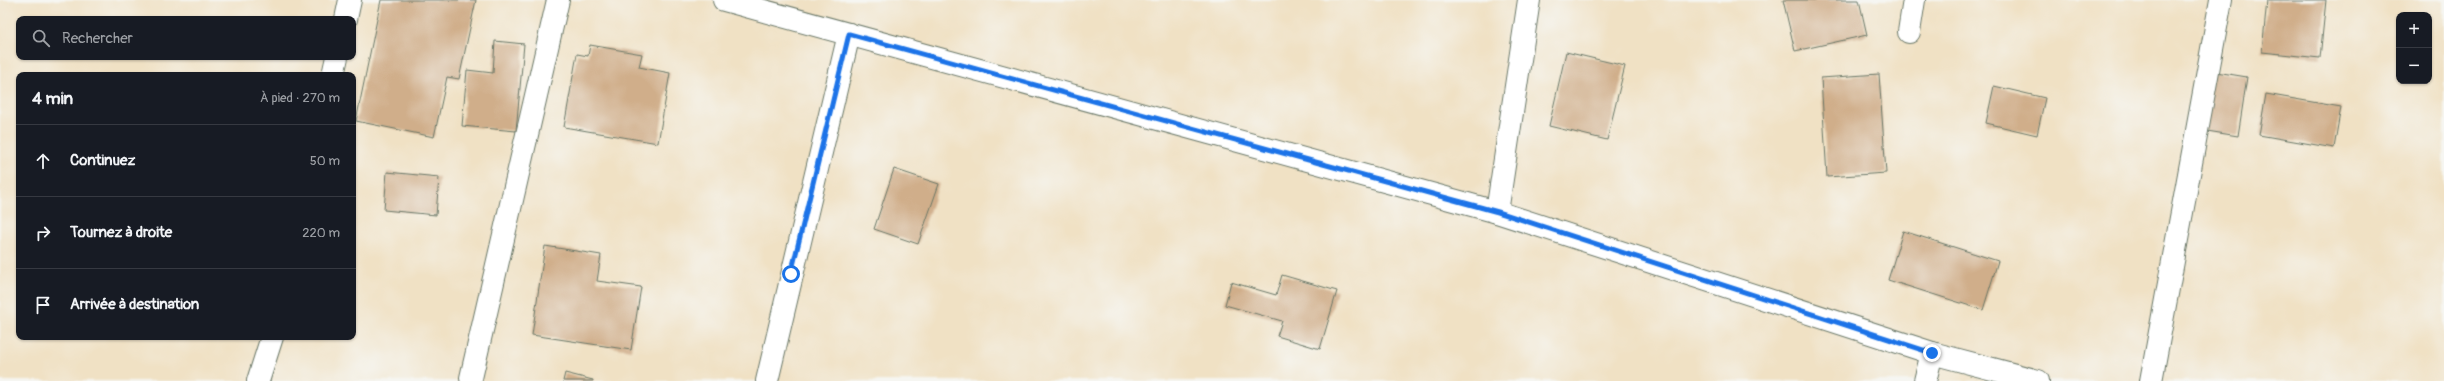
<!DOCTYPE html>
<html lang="fr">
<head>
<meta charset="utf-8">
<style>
	body { margin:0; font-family:Pangolin,sans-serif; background:#20242c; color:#f1f3f6 }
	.controls { position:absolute; right:12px; top:12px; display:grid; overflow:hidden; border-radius:8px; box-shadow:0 1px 3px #0004 }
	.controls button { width:36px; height:36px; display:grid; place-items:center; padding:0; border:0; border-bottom:1px solid #363941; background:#171b24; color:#f1f3f6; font:20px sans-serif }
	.stop { position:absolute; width:12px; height:12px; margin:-9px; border:3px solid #1a73e8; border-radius:50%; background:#fff }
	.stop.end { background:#1a73e8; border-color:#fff; box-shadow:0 1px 4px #0008 }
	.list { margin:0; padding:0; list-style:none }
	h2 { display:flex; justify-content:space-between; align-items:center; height:52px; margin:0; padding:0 16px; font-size:17px }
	h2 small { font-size:13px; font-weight:400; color:#9ea1a6 }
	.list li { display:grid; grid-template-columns:26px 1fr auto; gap:12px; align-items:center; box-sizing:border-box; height:72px; padding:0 16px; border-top:1px solid #363941 }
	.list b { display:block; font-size:15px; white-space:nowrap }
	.list em { font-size:13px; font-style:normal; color:#9ea1a6 }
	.icon { flex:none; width:22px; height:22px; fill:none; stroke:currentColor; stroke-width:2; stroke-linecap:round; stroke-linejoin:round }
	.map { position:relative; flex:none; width:2444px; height:381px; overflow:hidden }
	.search { position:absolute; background:#171b24; box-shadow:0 1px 3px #0004; left:16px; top:16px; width:340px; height:44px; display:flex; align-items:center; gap:10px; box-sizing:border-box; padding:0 14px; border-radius:8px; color:#9ea1a6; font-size:15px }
	.panel { position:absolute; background:#171b24; box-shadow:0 1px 3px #0004; left:16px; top:72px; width:340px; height:268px; border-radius:8px }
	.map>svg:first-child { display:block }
</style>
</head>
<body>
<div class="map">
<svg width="2444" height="381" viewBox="0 0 2444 381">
	<rect width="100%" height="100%" fill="#f6f6f2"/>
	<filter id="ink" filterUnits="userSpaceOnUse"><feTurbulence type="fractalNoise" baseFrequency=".025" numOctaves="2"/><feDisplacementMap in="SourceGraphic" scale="8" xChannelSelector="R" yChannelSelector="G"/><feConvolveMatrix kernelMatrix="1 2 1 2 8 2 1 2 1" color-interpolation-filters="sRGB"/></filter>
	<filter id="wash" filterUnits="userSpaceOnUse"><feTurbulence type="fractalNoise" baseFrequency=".012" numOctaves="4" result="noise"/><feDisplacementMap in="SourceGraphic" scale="16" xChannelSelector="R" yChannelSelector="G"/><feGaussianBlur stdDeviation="0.9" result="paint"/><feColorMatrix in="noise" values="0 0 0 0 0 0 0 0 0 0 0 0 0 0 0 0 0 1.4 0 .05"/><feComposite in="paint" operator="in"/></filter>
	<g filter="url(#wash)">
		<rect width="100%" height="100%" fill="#f0e1c4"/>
		<g id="blocks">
			<g fill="#d0ae8a">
				<polygon points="381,0 476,0 459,79 447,77 434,137 356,121"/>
				<polygon points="1783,0 1859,0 1867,35 1795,51"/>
				<polygon points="2267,0 2326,0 2320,58 2262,52"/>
				<polygon points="495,41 524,44 516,131 462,126 467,70 493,73"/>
				<polygon points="590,45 642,54 639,67 670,73 658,143 564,127 577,54 588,56"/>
				<polygon points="1566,52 1625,66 1607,140 1549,126"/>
				<polygon points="2210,71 2247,77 2238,136 2201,130"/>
				<polygon points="1879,74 1886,173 1827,177 1821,78"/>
				<polygon points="1994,86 2045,98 2037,135 1986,123"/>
				<polygon points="2266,94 2341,107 2334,148 2259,135"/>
				<polygon points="894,169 939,184 918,244 874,229"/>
				<polygon points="387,172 439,177 436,215 384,210"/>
				<polygon points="1903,231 1998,261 1983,310 1888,280"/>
				<polygon points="545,246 601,255 597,281 641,287 631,350 532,335"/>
				<polygon points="1282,275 1337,291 1320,349 1277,336 1282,321 1225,305 1231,282 1276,295"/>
				<polygon points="565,373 593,380 593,381 563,381"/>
			</g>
		</g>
	</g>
	<g filter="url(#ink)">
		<use href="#blocks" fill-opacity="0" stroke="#687666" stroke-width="1"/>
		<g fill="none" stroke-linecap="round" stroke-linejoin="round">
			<defs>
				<g id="minor">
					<polyline points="346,19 350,0"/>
					<polyline points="1909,32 1914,0"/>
					<polyline points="333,75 337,57"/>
					<polyline points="1497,212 1529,0"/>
					<polyline points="471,378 558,0"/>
					<polyline points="258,381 272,337"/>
					<polyline points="767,381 849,34"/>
					<polyline points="1925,381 1932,353"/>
					<polyline points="2151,381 2221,0"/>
				</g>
				<polyline id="tertiary" points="724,0 1497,212 1932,353 2038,381"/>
			</defs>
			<use href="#minor" stroke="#687666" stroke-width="24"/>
			<use href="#tertiary" stroke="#687666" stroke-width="24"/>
			<use href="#minor" stroke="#fff" stroke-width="22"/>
			<use href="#tertiary" stroke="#fff" stroke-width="22"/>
		</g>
	</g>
	<g fill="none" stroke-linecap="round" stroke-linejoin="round" filter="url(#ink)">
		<polyline stroke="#1a73e8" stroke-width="5" points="791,274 849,34 1498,212 1932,353"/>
	</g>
</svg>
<div class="controls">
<button>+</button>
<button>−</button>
</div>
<div class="stop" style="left:791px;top:274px"></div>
<div class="stop end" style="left:1932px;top:353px"></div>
<div class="search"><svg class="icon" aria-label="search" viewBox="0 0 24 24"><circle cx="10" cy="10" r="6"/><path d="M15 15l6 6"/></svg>Rechercher</div>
<section class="panel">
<h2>4 min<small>À pied · 270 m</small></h2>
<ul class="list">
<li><svg class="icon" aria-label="ahead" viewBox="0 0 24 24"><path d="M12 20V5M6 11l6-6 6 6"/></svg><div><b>Continuez</b></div><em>50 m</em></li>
<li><svg class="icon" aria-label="right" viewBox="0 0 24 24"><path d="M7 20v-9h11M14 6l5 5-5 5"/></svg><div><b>Tournez à droite</b></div><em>220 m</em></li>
<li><svg class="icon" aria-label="arrive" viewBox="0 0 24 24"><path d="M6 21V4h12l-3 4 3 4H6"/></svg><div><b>Arrivée à destination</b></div></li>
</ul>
</section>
</div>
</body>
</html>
